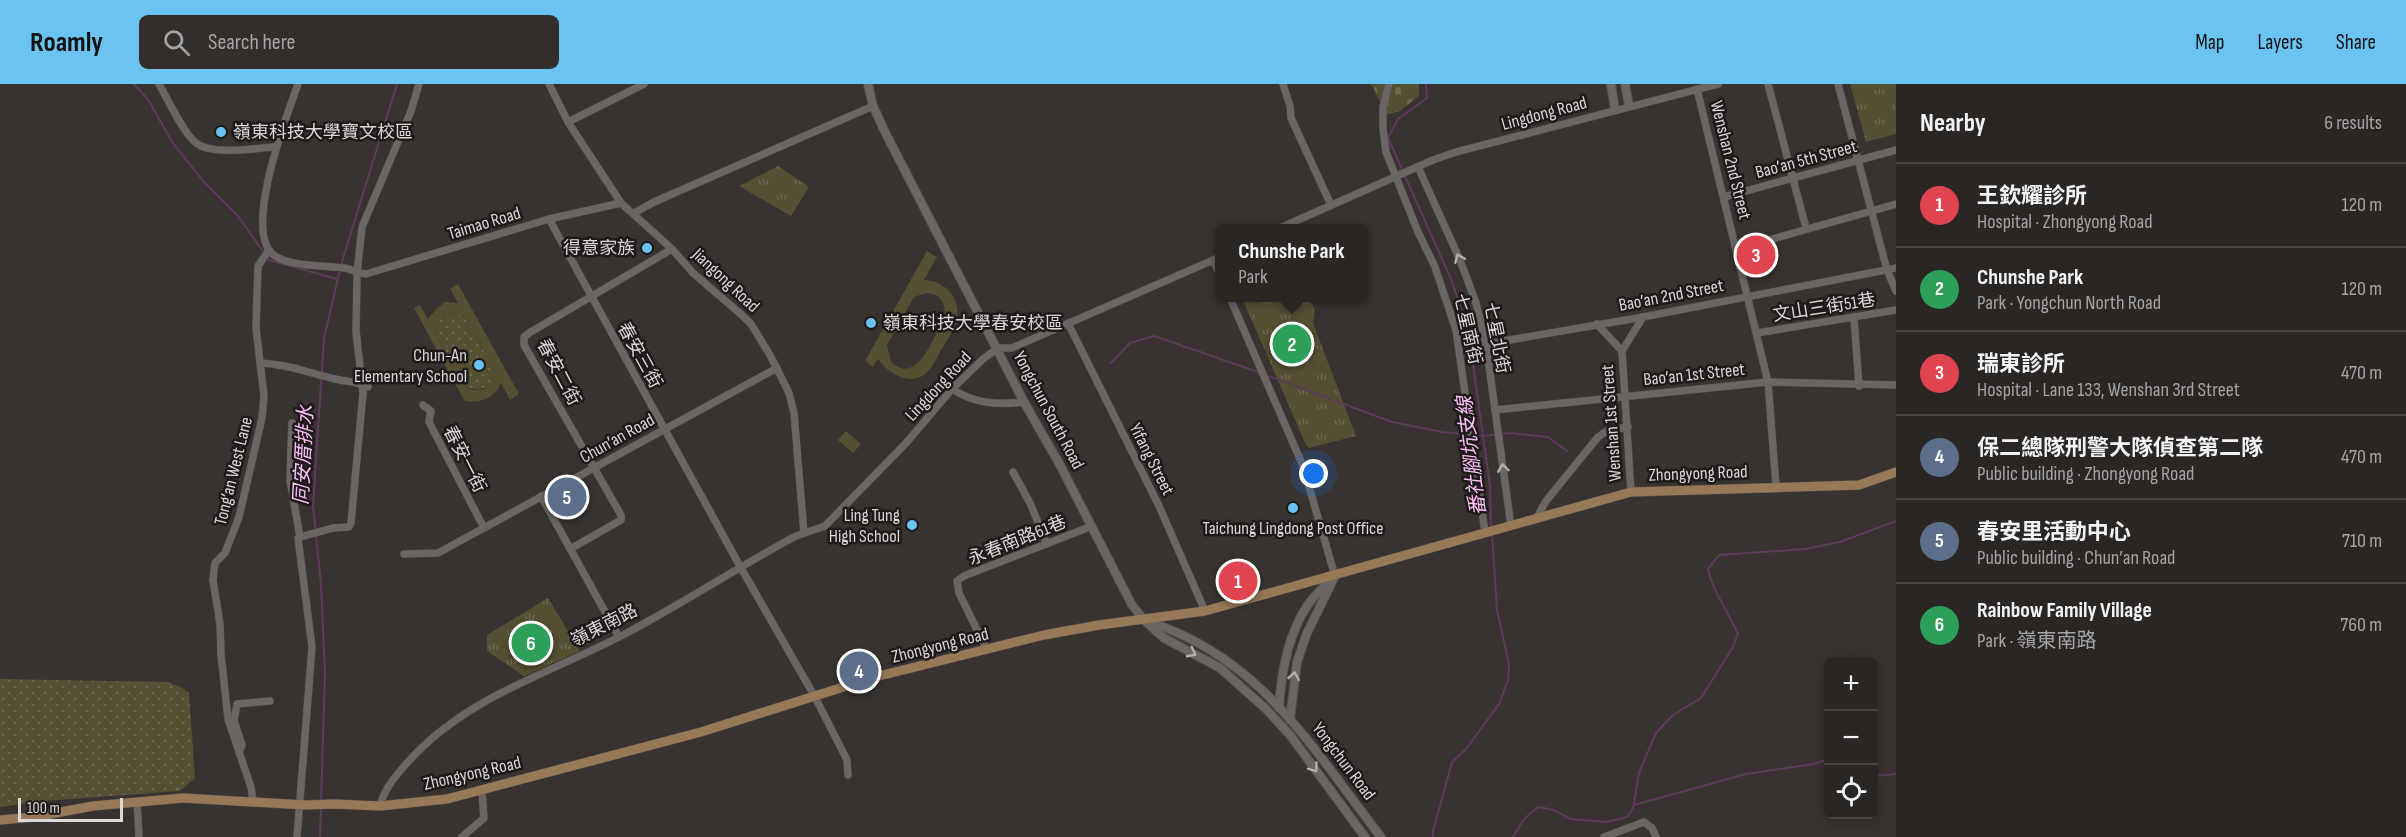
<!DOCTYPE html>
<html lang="en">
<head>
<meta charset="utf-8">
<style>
	body { margin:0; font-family:"Sofia Sans Condensed","Noto Sans TC",sans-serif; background:#322e2c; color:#f1f3f6 }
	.controls { position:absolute; right:18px; bottom:18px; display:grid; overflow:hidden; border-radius:9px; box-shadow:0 3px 15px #0003 }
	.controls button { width:54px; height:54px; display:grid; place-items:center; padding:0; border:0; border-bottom:2px solid #464341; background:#2a2624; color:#f1f3f6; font:30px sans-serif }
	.scale { position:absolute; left:18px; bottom:15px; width:105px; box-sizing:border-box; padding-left:6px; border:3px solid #dcd8d7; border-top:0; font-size:16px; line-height:21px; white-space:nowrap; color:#dcd8d7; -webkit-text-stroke:4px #1d1a1a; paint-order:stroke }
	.you { position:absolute; left:1314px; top:390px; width:21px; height:21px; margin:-15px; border:4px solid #fff; border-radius:50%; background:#1a73e8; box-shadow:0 0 0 9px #1a73e833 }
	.badge { display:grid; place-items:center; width:39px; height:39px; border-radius:50%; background:#6bc3f2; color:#fff; font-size:20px; font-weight:700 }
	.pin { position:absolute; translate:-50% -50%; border:3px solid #fff; box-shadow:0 2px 6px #0006 }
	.popup { position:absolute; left:1215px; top:140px; width:153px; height:78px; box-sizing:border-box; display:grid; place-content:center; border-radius:9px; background:#2a2624; filter:drop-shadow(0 2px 4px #0005); font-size:20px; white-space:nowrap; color:#a5a5a6 }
	.popup b { font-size:22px; color:#f1f3f6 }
	.popup::after { content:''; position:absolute; left:50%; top:100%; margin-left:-12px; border:12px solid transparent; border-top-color:#2a2624 }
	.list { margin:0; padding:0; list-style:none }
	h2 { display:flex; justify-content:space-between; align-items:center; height:78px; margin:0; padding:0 24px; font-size:26px }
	h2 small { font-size:20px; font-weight:400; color:#a5a5a6 }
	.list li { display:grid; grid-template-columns:39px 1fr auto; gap:18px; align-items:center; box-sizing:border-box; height:84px; padding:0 24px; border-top:2px solid #464341 }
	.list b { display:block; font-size:22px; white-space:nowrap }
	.list p { margin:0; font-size:20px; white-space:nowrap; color:#a5a5a6 }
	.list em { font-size:20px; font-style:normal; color:#a5a5a6 }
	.icon { flex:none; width:33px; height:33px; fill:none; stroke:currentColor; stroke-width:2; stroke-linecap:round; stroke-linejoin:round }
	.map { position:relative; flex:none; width:1896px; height:753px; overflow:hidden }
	header { display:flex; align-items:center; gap:36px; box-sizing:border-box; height:84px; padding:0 30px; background:#6bc3f2; color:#111 }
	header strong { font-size:28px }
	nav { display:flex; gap:33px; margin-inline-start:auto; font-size:21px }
	.search { width:420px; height:54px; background:#322e2c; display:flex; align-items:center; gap:15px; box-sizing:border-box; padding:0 21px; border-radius:9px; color:#a5a5a6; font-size:22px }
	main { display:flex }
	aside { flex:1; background:#2a2624 }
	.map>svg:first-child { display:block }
</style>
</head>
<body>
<header>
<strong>Roamly</strong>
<div class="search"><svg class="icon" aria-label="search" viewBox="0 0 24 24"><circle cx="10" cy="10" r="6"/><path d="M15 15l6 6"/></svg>Search here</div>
<nav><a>Map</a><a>Layers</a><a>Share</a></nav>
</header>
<main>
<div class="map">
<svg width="1896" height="753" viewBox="0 0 1896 753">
	<defs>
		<pattern id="grass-dots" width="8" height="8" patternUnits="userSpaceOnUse" patternTransform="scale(1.5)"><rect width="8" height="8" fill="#554f33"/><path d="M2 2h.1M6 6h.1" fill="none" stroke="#6d6850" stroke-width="1.8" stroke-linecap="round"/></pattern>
		<pattern id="cemetery-stones" width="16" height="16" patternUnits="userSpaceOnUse" patternTransform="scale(1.5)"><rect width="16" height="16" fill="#554f33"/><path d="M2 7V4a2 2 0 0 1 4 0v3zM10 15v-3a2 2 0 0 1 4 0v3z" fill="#6d6850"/></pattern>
		<pattern id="park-tufts" width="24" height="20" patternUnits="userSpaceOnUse" patternTransform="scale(1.5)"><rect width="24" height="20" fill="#554f33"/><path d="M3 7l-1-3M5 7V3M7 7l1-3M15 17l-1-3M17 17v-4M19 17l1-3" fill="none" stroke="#6d6850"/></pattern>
	</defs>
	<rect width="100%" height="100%" fill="#383230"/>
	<g fill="url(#grass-dots)">
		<path d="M451,229L465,232L494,286C494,303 479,310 465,302L436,250L439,236Z"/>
		<polygon points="0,595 168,598 182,604 189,609 195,694 180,707 44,717 0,723"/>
	</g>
	<polygon fill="url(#cemetery-stones)" points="1370,0 1419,0 1419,12 1400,27 1386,31 1373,3"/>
	<g fill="url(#park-tufts)">
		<polygon points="1850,0 1896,0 1896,50 1866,58"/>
		<polygon points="778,82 809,103 791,132 739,102"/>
		<polygon points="1242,214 1309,214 1315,226 1313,239 1356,352 1309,364 1306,361"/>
		<polygon points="548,514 580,567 524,592 487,567 487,551"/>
	</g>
	<g fill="#554f33" fill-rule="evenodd">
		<path d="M927,167L937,173L924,196C947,197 964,217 955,241C952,250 946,258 941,266C938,272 934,280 929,286C914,305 888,290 878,275L873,283L865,277ZM926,209C939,210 947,218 944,232C935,250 918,303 891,278L887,261L914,213Z"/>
		<path d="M458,200L519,310L510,316L501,299C496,314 478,321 464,316L414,224L420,221L428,235L436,225L445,218L458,219L450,205ZM451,229L465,232L494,286L492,296L484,305L472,306L465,302L436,250L439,236Z"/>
		<polygon points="846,347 861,360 853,369 838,356"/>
	</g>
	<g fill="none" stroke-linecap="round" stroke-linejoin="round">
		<g stroke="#5e3b5c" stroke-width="2">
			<polyline points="134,0 149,17 172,58 203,97 238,132 269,176 337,195"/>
			<polyline points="1426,0 1427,14 1398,35 1388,54 1451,195 1468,245 1490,402 1491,444"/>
			<polyline points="341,181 397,0"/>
			<polyline points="1111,279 1130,259 1154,252 1261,289"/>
			<polyline points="1266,291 1392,338 1442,348 1484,352 1510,349 1548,353 1567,367"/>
			<polyline points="1874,692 1896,690"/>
			<polyline points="321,718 325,589 321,500 313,422 324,254 340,186"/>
			<polyline points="1634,721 1746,690 1814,680 1828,675"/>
			<polyline points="320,753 321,723"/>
			<polyline points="1433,753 1433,747 1452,678 1466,665 1499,620 1508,596 1509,580 1497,526 1492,449"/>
			<path d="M1513,753L1524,735L1538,723L1554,726L1570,735L1607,738L1627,733L1633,725L1639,689L1656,649L1673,631L1701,614L1733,563L1738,550C1729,528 1713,509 1708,485L1719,471L1805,465L1840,458L1896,437"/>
		</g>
		<defs>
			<g id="minor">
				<path d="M159,0C167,14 184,50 196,59C213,72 255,64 275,63"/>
				<path d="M298,0C287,31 241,150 275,172C292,183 324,181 344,184C351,185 358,189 366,190L549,135L621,119"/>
				<polyline points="549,0 568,38 621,119 672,165 693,189 743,232 751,240 770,271 789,309 794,329 804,449"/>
				<polyline points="1283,0 1290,22 1291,34 1331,121"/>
				<polyline points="1389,0 1383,23 1383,45 1386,68 1418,148 1435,183 1456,246 1485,448"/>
				<polyline points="1768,0 1806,144"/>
				<polyline points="1838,0 1887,186 1896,207"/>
				<polyline points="1697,5 1768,298 1776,402"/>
				<polyline points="568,38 644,0"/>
				<polyline points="1418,83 1460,176 1476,219 1486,260 1511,442"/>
				<polyline points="1724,113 1896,66"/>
				<polyline points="634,129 654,118 873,22"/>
				<polyline points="549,135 741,484 815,613 847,676 848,691"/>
				<polyline points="1280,144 1433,76 1456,68 1718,0"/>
				<polyline points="1737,165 1896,120"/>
				<polyline points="1213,176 1220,191"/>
				<polyline points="1230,214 1303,382 1335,492"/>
				<polyline points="1854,234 1859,302"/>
				<polyline points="1068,239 1159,422 1205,527"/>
				<polyline points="1597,240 1622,267"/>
				<polyline points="1757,249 1896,226"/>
				<polyline points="1486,260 1643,233 1896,184"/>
				<polyline points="1622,267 1631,408"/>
				<polyline points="1622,267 1643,233"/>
				<path d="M260,279C287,280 309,289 335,295C346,298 358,297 368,303"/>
				<path d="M952,305C975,320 998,321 1024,318"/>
				<polyline points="423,321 431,327 429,338 484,444"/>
				<polyline points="1495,326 1768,298 1896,301"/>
				<polyline points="292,339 290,396 300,453 298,454 312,563 297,753"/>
				<polyline points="1013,388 1030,419 1047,460"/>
				<polyline points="541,412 619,553"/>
				<polyline points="1536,435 1546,417 1598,353 1607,347 1628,343"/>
				<polyline points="300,453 333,444 349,443 351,439 363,309 356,247 357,189 362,143 411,27 419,0"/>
				<polyline points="570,465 621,436 621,431 524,261 524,253 529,249 672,165"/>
				<polyline points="404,470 438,469 777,284"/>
				<polyline points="987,566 959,509 957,497 964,492 1092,442"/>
				<polyline points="239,668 242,661 234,636 237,620 270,617"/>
				<polyline points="137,718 139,753"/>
				<polyline points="253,718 251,703 228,635 221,570 220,540 213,496 215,479 225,469 239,433 262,334 264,312 256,244 258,182 269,166"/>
				<path d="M380,722C384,705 395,693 406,680C464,614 543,592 619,553C679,522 736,484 796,452L825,442L907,358L952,305L983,275L998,264H1012L1220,173"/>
				<polyline points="462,753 484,734 482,707"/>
				<polyline points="1604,753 1644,738 1652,744 1656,753"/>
			</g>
			<g id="tertiary">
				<polyline points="868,0 873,22 886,50 1024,318 1060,381 1132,521 1144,536 1164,554 1220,584 1266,625 1290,651 1365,753"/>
				<polyline points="1611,0 1615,26"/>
				<polyline points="1625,0 1629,22"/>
				<path d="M1147,537C1262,574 1311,663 1381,753"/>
				<path d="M1279,624C1281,590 1288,551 1307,522C1313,513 1322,505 1329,498"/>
				<polyline points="1290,636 1297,578 1307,549 1335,492"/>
			</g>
			<polyline id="secondary" points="0,736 34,733 93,722 183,714 306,721 334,720 380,722 447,715 701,648 875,593 1044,551 1099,541 1205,527 1631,408 1859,401 1896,388"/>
		</defs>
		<use href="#minor" stroke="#544f4d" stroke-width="8"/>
		<use href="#tertiary" stroke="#544f4d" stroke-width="10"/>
		<use href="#secondary" stroke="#544f4d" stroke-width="10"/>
		<use href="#minor" stroke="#6b6563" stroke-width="7"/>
		<use href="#tertiary" stroke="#6b6563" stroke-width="8"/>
		<use href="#secondary" stroke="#977857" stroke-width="9"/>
	</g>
	<defs><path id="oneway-chevron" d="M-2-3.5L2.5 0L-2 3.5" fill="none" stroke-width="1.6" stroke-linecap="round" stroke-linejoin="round" transform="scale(1.5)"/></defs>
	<g stroke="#b4b0ae">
		<use href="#oneway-chevron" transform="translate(1459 174) rotate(-113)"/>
		<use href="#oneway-chevron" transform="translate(1503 384) rotate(-98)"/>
		<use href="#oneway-chevron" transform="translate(1192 569) rotate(28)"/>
		<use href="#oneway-chevron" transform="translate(1294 592) rotate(-81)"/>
		<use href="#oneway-chevron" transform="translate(1314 684) rotate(54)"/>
	</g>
	<g fill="#6bc3f2" stroke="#1d1a1a" stroke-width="2">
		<circle cx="221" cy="48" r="6"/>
		<circle cx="647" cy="164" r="6"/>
		<circle cx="871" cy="239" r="6"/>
		<circle cx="479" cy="281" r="6"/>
		<circle cx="1293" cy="424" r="6"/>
		<circle cx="912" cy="441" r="6"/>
	</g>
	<g text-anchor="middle" stroke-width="5" stroke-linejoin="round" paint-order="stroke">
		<g font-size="18" fill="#dcd8d7" stroke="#1d1a1a">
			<text transform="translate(1544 29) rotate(-15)" y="6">Lingdong Road</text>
			<text transform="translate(1806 75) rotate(-15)" y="6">Bao’an 5th Street</text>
			<text transform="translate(1731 76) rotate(76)" y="6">Wenshan 2nd Street</text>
			<text transform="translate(484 139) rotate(-17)" y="6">Taimao Road</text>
			<text transform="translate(726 196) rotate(43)" y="6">Jiangong Road</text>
			<text transform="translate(1671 211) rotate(-11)" y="6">Bao’an 2nd Street</text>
			<text transform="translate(1824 223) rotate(-9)" y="6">文山三街51巷</text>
			<text transform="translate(1468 245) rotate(77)" y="6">七星南街</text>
			<text transform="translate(1497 254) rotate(79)" y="6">七星北街</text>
			<text transform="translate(640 271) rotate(61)" y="6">春安三街</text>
			<text transform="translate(559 288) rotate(62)" y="6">春安二街</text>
			<text transform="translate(1694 290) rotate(-6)" y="6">Bao’an 1st Street</text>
			<text transform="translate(938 302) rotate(-47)" y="6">Lingdong Road</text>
			<text transform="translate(1049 326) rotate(62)" y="6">Yongchun South Road</text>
			<text transform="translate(1611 339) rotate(-94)" y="6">Wenshan 1st Street</text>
			<text transform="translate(617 354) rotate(-29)" y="6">Chun’an Road</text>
			<text transform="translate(465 375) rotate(63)" y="6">春安一街</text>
			<text transform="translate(1152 375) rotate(63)" y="6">Yifang Street</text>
			<text transform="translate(233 387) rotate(-76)" y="6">Tong’an West Lane</text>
			<text transform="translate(1698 389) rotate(-2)" y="6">Zhongyong Road</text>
			<text transform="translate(1017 456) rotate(-22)" y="6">永春南路61巷</text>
			<text transform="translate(604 541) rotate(-27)" y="6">嶺東南路</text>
			<text transform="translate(940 561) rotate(-14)" y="6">Zhongyong Road</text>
			<text transform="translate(1344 677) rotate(53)" y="6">Yongchun Road</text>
			<text transform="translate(472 689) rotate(-13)" y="6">Zhongyong Road</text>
		</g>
		<g font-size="18" fill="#dcd8d7" stroke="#1d1a1a" text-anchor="end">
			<text x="233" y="54" text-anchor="start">嶺東科技大學寶文校區</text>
			<text x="635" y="170">得意家族</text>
			<text x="883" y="245" text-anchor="start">嶺東科技大學春安校區</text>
			<text x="467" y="277">Chun-An<tspan x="467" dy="21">Elementary School</tspan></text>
			<text x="900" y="437">Ling Tung<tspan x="900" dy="21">High School</tspan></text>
			<text x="1293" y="450" text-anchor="middle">Taichung Lingdong Post Office</text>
		</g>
		<g font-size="20" font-style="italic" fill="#fcbff7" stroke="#1d1a1a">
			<text transform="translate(303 371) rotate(-87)" y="7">同安厝排水</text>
			<text transform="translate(1471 372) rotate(-97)" y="7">番社腳坑支線</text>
		</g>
	</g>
</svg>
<div class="controls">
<button>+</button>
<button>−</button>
<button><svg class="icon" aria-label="locate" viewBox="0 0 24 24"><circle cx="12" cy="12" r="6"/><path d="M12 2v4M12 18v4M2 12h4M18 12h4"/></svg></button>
</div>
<div class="scale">100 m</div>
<div class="you"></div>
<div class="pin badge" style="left:1238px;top:497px;background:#e0444e">1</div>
<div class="pin badge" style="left:1292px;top:260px;background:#2e9e5b">2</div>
<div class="popup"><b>Chunshe Park</b>Park</div>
<div class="pin badge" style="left:1756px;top:171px;background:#e0444e">3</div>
<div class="pin badge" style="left:859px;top:587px;background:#5c6f8a">4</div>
<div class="pin badge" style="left:567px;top:413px;background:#5c6f8a">5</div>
<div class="pin badge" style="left:531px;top:559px;background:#2e9e5b">6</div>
</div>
<aside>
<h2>Nearby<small>6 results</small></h2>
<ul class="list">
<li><span class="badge" style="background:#e0444e">1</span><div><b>王欽耀診所</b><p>Hospital · Zhongyong Road</p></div><em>120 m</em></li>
<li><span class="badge" style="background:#2e9e5b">2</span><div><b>Chunshe Park</b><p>Park · Yongchun North Road</p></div><em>120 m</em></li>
<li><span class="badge" style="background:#e0444e">3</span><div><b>瑞東診所</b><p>Hospital · Lane 133, Wenshan 3rd Street</p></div><em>470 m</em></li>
<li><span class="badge" style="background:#5c6f8a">4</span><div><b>保二總隊刑警大隊偵查第二隊</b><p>Public building · Zhongyong Road</p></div><em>470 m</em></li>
<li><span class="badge" style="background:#5c6f8a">5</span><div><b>春安里活動中心</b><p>Public building · Chun’an Road</p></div><em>710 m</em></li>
<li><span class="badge" style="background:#2e9e5b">6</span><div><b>Rainbow Family Village</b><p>Park · 嶺東南路</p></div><em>760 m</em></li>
</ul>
</aside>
</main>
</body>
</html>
